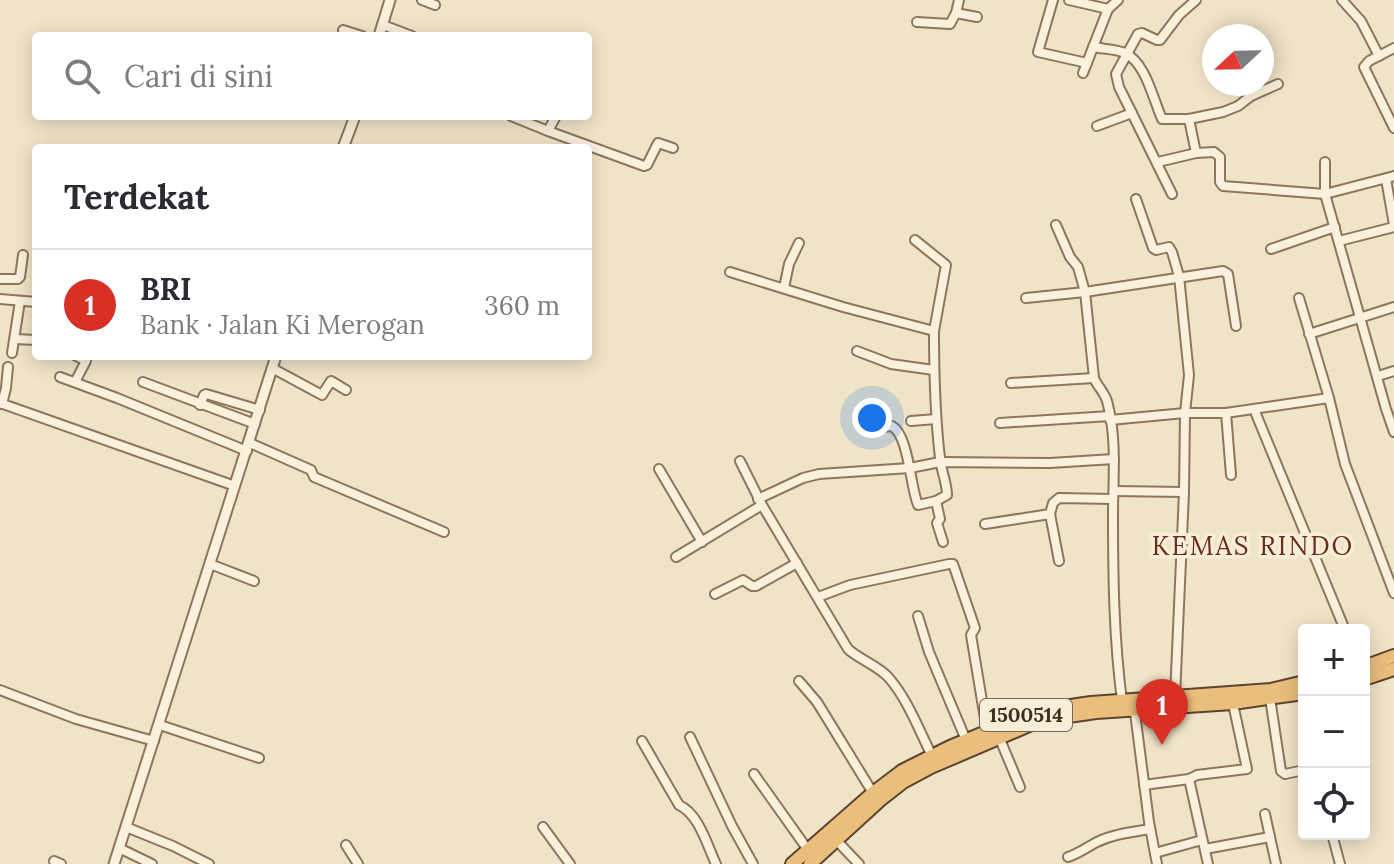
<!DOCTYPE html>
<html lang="id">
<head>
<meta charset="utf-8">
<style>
	body { margin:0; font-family:Lora,serif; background:#f7f7f7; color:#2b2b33 }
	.controls { position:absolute; right:24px; bottom:24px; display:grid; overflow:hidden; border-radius:8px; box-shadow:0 4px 20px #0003 }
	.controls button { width:72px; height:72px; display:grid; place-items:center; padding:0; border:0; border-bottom:2px solid #e1e1e2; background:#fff; color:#2b2b33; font:40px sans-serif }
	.compass { position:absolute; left:1202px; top:24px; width:72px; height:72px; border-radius:50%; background:#fff; box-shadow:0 4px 20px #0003; rotate:248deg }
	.you { position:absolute; left:872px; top:418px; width:28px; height:28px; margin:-20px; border:6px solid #fff; border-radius:50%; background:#1a73e8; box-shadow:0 0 0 12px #1a73e833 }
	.badge { display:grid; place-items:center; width:52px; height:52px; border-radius:50%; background:#d93025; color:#fff; font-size:26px; font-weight:700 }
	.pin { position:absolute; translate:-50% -66px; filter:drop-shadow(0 2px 4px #0008) }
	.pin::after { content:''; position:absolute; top:42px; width:28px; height:24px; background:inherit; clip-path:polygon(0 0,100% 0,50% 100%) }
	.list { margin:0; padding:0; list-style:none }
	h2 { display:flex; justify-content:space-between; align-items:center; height:104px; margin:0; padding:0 32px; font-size:34px }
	h2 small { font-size:26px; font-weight:400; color:#7c7c81 }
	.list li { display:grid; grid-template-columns:52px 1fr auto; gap:24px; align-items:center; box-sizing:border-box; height:112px; padding:0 32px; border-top:2px solid #e1e1e2 }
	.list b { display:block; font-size:30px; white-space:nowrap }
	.list p { margin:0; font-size:26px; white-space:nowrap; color:#7c7c81 }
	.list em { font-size:26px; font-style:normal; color:#7c7c81 }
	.icon { flex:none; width:44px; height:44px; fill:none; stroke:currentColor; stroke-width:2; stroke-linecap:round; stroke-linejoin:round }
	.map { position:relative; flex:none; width:1394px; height:864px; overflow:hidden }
	.search { position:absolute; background:#fff; box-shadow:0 4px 20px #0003; left:32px; top:32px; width:560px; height:88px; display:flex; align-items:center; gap:20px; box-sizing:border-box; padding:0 28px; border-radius:8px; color:#7c7c81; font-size:30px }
	.panel { position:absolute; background:#fff; box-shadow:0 4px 20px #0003; left:32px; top:144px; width:560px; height:216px; border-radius:8px }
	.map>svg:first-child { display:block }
</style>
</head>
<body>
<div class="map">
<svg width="1394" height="864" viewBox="0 0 1394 864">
	<rect width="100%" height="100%" fill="#f0e4c8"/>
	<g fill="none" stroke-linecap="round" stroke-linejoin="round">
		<defs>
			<g id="minor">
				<polyline points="422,0 435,5"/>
				<polyline points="1053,0 1038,52 1087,63"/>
				<polyline points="1069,0 1108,9 1118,0"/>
				<polyline points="1342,0 1361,21 1379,56"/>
				<polyline points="956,13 977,17"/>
				<polyline points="917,22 950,24 956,13 959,0"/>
				<polyline points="383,25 412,36"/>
				<polyline points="343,30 362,36"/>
				<path d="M1093,47C1103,49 1116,49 1125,53C1146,63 1153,99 1162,119H1189"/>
				<polyline points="1394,48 1369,61 1364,67 1394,128"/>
				<polyline points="1083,73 1108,9"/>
				<polyline points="511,116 548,131 556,116"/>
				<polyline points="1097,126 1132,113"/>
				<polyline points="548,131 644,166 647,165 658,143 673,148"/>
				<polyline points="1196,153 1189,119 1223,112 1238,106 1251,96 1278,84"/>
				<polyline points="1158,162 1196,153 1214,152 1220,157 1220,182 1223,186 1325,194 1325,162"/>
				<polyline points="1394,176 1325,194 1386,409 1394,432"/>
				<polyline points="1386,179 1394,225"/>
				<polyline points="1172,194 1119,87 1116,74 1138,34 1142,33 1157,40 1160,40 1179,15 1196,0"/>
				<polyline points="1136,199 1153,248 1156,250 1169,247 1172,252 1179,276 1189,375 1185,413 1184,492 1175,697"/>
				<path d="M1056,225L1070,257L1078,267L1085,292L1094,378C1098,388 1106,393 1108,405C1117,441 1113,479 1113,516C1113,578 1114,640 1122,701"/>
				<polyline points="915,240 946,265 934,331"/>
				<polyline points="1339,241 1394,227"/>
				<polyline points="1271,249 1335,227"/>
				<path d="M730,272L843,307L934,331C934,374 935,416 940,458C941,470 947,483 947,495L936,501L918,505C910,486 909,436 892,426L866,429"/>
				<polyline points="0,279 18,279 20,277 23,255"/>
				<polyline points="784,288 789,264 799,243"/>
				<polyline points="1026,298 1085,292 1223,271 1228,274 1236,326"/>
				<polyline points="1299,298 1329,398 1345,464 1394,593"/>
				<polyline points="0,299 36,302"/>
				<polyline points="1309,334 1394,307"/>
				<polyline points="15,339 36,340"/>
				<polyline points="857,351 891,364 934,370"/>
				<polyline points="12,353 20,301"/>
				<polyline points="272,368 322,395 331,381 346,390"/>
				<polyline points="1378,376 1394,371"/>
				<polyline points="60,377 117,398 247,451"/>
				<polyline points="75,382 86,361 76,356"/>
				<polyline points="143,382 255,424"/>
				<polyline points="1011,383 1094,378"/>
				<polyline points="0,403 235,486"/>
				<polyline points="2,404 6,388 8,367"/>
				<polyline points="200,405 204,395 206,394 260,410"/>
				<polyline points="1256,414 1345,630"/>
				<polyline points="1110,420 1185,413 1226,413"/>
				<polyline points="911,421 936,419"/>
				<polyline points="1000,423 1110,416"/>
				<polyline points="250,443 311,470 314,477 444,532"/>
				<path d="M740,461L762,505L848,649C860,660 879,666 889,678C908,700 919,730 932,756"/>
				<polyline points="659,469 702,542"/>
				<polyline points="1231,475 1226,413 1329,398"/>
				<polyline points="1114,491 1184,492"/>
				<polyline points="758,499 803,478 819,474 910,468 940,462 1050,463 1114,459"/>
				<polyline points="936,501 940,519 937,523 943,542"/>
				<polyline points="1050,514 1059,561"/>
				<polyline points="985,524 1050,514 1053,503 1059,498 1113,499"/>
				<polyline points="676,557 762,505"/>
				<polyline points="210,564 254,581"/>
				<polyline points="715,594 743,580 752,586 756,586 797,563"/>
				<polyline points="818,597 850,585 949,564 953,564 975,628 971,635 987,731"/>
				<polyline points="918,616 929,652 966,740"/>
				<polyline points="799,681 817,702 873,793"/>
				<polyline points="0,690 76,719 154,741"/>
				<polyline points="1270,698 1281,771 1285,774 1304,770"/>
				<polyline points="1134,705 1149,822 1157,864"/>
				<polyline points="160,725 259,758"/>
				<polyline points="690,737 732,826 753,864"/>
				<polyline points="999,737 1020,787"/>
				<path d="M642,741L679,805C699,814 707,845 716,864"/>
				<polyline points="754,774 808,850"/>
				<polyline points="1189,779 1197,775 1247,769 1232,699"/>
				<polyline points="1144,785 1189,779 1208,864"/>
				<polyline points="1265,814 1270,837"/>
				<polyline points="126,827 173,846 209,864"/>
				<polyline points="543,827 570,864"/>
				<polyline points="1332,834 1340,864"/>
				<polyline points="836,840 859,864"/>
				<polyline points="346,845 358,864"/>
				<polyline points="119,848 152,864"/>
				<polyline points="1205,849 1270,837 1276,864"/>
				<polyline points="1155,853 1202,840"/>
				<path d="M1068,857C1080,853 1087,847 1097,842C1114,834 1132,832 1150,829"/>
				<polyline points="54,861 61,864"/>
			</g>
			<g id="tertiary">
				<polyline points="379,36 390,0"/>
				<polyline points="343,148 355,116"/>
				<polyline points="114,864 276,356"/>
			</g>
			<g id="trunk">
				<polyline points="1364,667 1394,656"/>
				<polyline points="1364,679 1394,669"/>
				<polyline points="792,864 873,793 902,771 950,747 1037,711 1091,703 1271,690 1304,682"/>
				<polyline points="810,864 880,800 903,782 931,767 1041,720 1096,712 1233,703 1304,693"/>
			</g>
		</defs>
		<use href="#minor" stroke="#8d765c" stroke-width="12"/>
		<use href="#tertiary" stroke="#8d765c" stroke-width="13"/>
		<use href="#trunk" stroke="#5b4430" stroke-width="16"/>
		<use href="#minor" stroke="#faf1dc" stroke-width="8"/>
		<use href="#tertiary" stroke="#faf1dc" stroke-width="9"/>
		<use href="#trunk" stroke="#eabe7c" stroke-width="12"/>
	</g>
	<g text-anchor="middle" stroke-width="7" stroke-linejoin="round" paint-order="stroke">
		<rect fill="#f7eed8" stroke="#756857" stroke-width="2" x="980" y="699" width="92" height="32" rx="6"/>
		<g font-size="20" font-weight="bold" fill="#3d2e20">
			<text x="1026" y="722">1500514</text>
		</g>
		<g font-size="26" letter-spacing="2" fill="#6b2e1e" stroke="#f7eed8">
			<text x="1253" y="555">KEMAS RINDO</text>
		</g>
	</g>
</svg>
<div class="controls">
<button>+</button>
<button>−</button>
<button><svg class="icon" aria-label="locate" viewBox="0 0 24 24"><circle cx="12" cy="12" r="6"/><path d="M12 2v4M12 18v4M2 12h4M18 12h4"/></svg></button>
</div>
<svg class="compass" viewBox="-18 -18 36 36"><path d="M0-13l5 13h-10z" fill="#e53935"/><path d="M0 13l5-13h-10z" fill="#7c7c81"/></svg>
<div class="you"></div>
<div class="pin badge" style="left:1162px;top:745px">1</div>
<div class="search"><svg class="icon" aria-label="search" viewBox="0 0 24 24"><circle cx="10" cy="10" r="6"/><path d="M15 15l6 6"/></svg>Cari di sini</div>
<section class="panel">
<h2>Terdekat<small></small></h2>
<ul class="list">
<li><span class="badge">1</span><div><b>BRI</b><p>Bank · Jalan Ki Merogan</p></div><em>360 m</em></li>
</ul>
</section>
</div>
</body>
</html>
